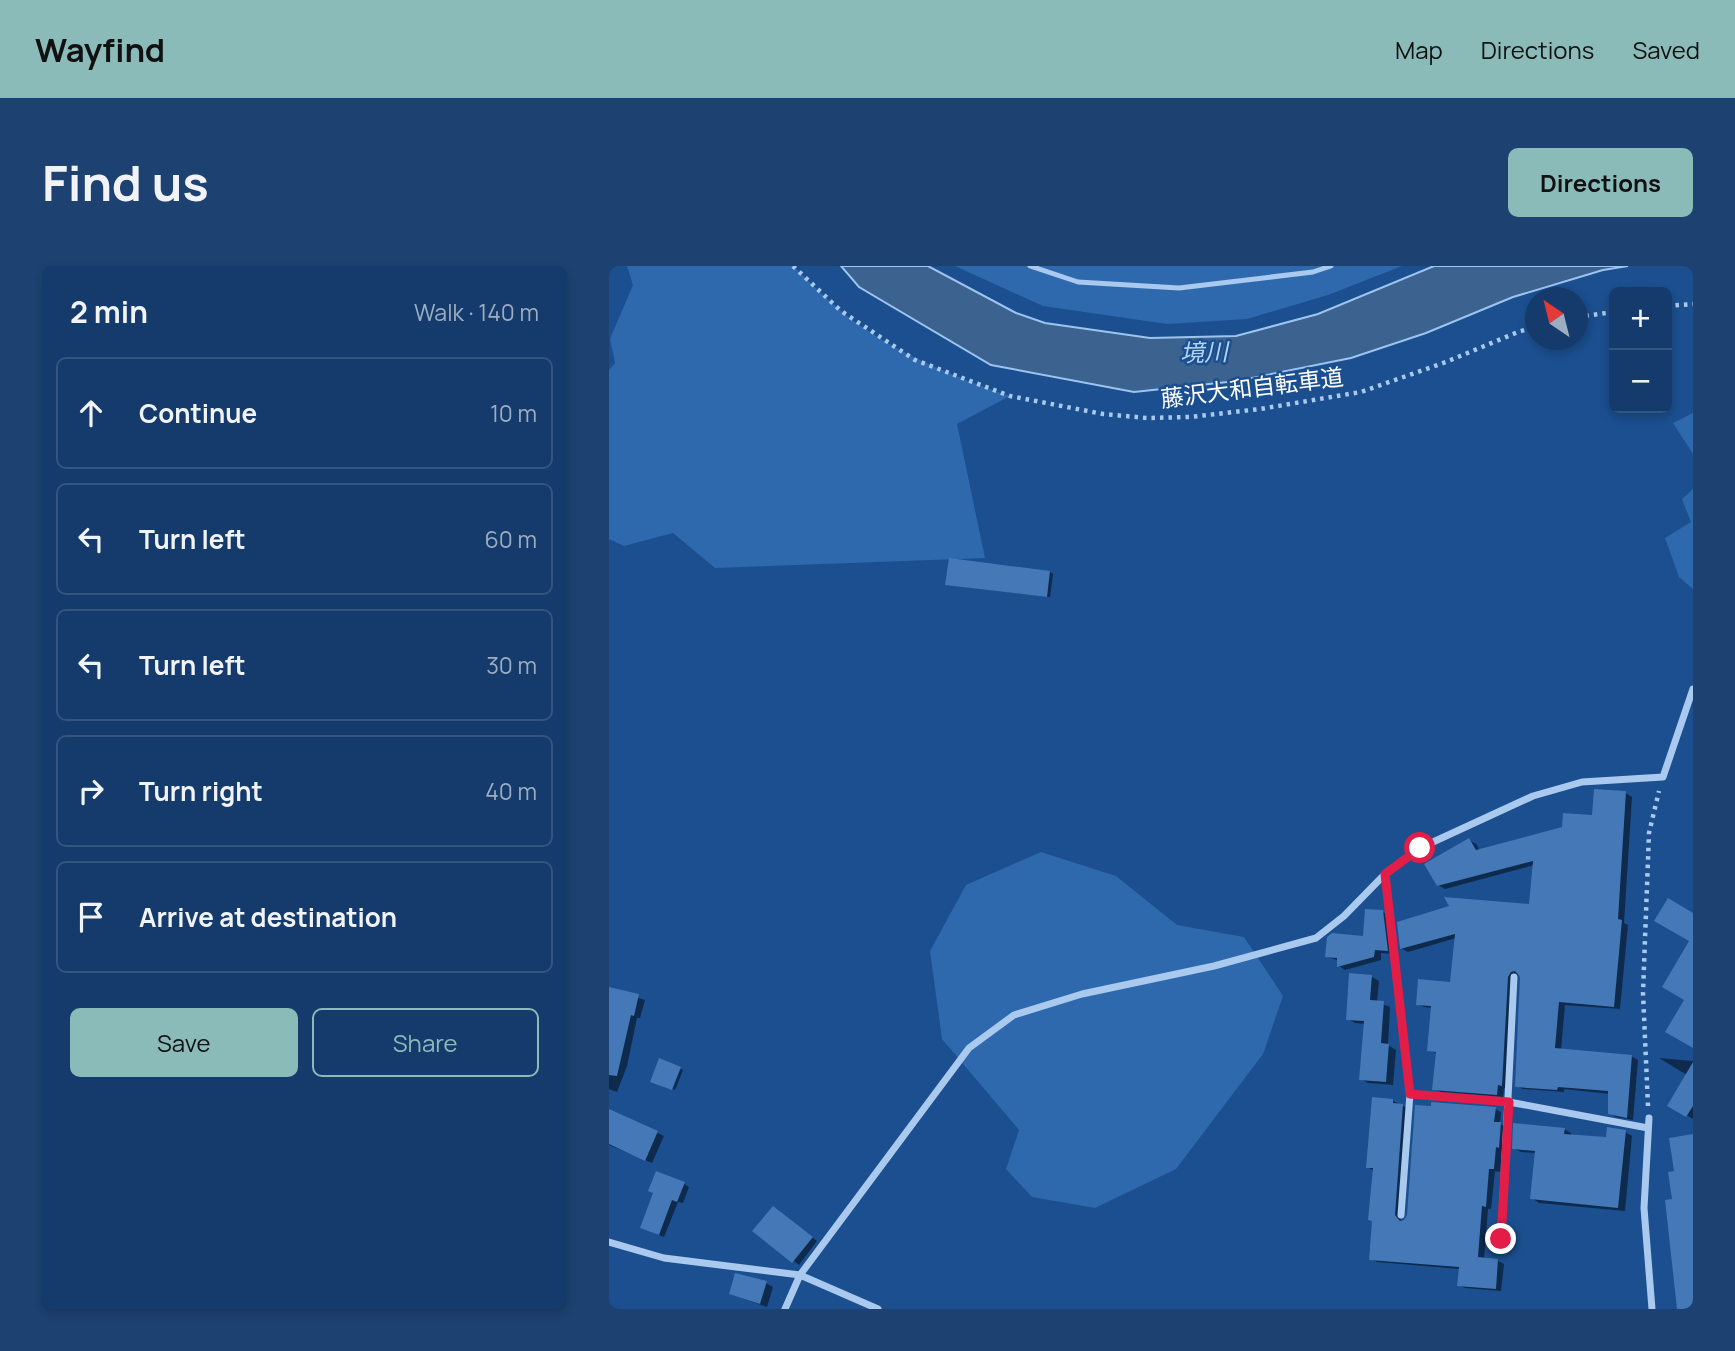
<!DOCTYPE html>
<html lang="en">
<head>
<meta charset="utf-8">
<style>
	body { margin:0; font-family:Manrope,"Noto Sans JP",sans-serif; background:#1d4271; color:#f1f3f6 }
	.controls { position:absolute; right:21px; top:21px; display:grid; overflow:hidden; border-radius:10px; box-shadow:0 4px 10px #0003 }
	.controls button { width:63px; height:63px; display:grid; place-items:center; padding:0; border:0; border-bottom:2px solid #33557e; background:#143b6b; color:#f1f3f6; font:35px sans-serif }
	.compass { position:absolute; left:916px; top:21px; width:63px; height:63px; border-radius:50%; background:#143b6b; box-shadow:0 4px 10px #0003; rotate:325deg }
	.stop { position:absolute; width:21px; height:21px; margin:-16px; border:5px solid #e11d48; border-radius:50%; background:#fff }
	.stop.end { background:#e11d48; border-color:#fff; box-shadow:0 2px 7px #0008 }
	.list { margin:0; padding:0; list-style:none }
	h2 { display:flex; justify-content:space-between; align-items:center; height:91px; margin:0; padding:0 28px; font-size:30px }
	h2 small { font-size:23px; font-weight:400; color:#9dadc1 }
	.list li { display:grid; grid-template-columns:46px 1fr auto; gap:21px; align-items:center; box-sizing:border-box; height:112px; margin:0 14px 14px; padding:0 14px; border:2px solid #33557e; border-radius:10px }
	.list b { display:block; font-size:26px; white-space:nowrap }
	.list em { font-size:23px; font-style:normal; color:#9dadc1 }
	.actions { display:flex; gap:14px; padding:21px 28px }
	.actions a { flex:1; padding:16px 0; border:2px solid #8bbbb9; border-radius:10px; text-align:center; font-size:24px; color:#8bbbb9 }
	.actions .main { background:#8bbbb9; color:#111 }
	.icon { flex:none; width:38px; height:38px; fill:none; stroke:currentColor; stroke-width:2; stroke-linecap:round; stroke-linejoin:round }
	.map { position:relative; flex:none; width:1084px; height:1043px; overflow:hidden; border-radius:10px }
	header { display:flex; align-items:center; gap:42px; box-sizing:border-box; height:98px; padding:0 35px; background:#8bbbb9; color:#111 }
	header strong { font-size:33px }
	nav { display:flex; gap:38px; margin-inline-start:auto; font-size:24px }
	.intro { display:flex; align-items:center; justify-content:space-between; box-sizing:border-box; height:168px; padding:0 42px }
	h1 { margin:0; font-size:49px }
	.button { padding:18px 32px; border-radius:10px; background:#8bbbb9; color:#111; font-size:24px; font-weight:700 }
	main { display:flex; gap:42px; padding:0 42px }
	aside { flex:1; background:#143b6b; border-radius:10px; box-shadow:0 4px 10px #0003 }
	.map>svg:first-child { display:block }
</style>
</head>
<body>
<header>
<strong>Wayfind</strong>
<nav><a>Map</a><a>Directions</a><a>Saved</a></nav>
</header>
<div class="intro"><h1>Find us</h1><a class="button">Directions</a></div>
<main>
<aside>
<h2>2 min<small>Walk · 140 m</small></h2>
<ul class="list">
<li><svg class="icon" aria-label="ahead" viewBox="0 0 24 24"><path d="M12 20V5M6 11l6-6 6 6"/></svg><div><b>Continue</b></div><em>10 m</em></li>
<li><svg class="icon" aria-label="left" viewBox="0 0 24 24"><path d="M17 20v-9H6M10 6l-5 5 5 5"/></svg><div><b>Turn left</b></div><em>60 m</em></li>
<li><svg class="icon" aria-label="left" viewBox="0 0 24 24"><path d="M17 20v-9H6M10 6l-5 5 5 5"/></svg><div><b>Turn left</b></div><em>30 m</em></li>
<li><svg class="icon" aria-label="right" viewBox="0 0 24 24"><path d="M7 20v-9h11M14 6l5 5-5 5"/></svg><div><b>Turn right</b></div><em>40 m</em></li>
<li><svg class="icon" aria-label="arrive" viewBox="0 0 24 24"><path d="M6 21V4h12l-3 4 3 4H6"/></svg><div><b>Arrive at destination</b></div></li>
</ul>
<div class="actions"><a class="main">Save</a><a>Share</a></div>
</aside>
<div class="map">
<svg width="1084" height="1043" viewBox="0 0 1084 1043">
	<rect width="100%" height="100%" fill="#1b4f8f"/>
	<g fill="#2e69ad">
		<path d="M18,0H184C200,15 215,31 232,45C279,84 343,110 401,130L348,158L376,292L106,302L64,267L15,280L0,273V104L6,97L1,73L24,19Z"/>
		<polygon points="346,0 793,0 719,29 638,53 558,58 434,40"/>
		<polygon points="1084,147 1084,188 1064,157"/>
		<polygon points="1084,223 1084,323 1070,311 1056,272 1082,256 1073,233"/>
		<polygon points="432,586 507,610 568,659 635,671 674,730 654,788 567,903 486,942 423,931 397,903 410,864 333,773 321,685 357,619"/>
	</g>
	<polygon fill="#3c6290" stroke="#9cc4f0" stroke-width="2" points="232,0 319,0 407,47 436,57 541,72 627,70 709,48 825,0 1019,0 994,4 904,31 817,67 742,92 628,115 525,126 382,99 250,21"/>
	<g fill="#0007">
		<polygon points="341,294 441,306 444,308 441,331 341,319"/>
		<polygon points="1016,527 1023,531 1015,657 1019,659 1011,743 956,739 952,784 1022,790 1029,794 1024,854 1007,851 1001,847 1001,828 955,823 955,826 914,823 907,820 913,711 911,708 905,715 900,822 895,822 894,831 832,826 825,823 829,788 820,784 824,742 815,741 809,738 843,717 847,672 799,686 792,682 921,639 925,599 836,623 829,619 860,574 867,578 871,585 954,563 985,551"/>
		<polygon points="773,646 781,650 785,688 772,687 772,694 736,704 730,700 730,695 718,690 755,672"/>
		<polygon points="763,711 770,715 768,736 781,741 779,779 787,784 784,819 759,817 752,813 757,758 746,757 739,753"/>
		<polygon points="0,723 36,734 31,752 28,752 18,800 8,826 0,823"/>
		<polygon points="1050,792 1084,795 1084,853 1060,839 1078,809"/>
		<polygon points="51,795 74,804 66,824 46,817"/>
		<polygon points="784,835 800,843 791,953 794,956 886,843 892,846 891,858 897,861 896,884 893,884 891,906 886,905 882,943 879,943 875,994 889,995 895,998 892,1025 856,1022 850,1019 851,1003 768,996 762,993 766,905 758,901"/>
		<polygon points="0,844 55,870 43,897 0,879"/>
		<polygon points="955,863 962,867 962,870 998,873 1016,866 1023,870 1016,945 930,937 923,932 927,887 912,886 904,882"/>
		<polygon points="75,918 80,921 74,937 69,936 55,971 38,964"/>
		<polygon points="170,946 208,975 190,999 146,965"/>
		<polygon points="157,1017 164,1021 158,1041 122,1028"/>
	</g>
	<g fill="#4478b7">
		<polygon points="340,292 441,305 438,331 336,319"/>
		<polygon points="985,523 1017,525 1009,653 1013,654 1005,741 950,736 946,782 1023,789 1018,852 999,848 999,825 949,821 948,824 906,821 911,711 906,705 902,706 899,711 893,820 889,819 888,829 823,824 827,786 818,785 822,740 807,739 809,713 841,716 846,668 791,683 788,656 840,640 835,631 920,638 924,595 828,620 815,598 860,572 867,584 953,561 954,547 983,549"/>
		<polygon points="1059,632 1084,647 1084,782 1056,766 1075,734 1053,721 1080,675 1045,655"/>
		<polygon points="756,643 774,644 779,685 766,684 765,691 728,701 728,692 716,691 718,671 723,667 754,670"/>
		<polygon points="740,707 763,709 761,734 775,735 772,777 780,778 777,816 750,814 755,755 737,754"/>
		<polygon points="0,721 30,728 25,750 22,749 8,810 0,809"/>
		<polygon points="50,792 72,801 63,824 41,816"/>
		<polygon points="1084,796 1084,840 1077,851 1058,840"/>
		<polygon points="763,831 784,833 784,837 794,838 786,949 791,955 795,954 798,949 806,839 822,840 822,836 887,841 885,856 892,856 890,882 887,881 885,903 880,903 877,941 873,940 869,991 889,993 887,1023 848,1020 850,1001 760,994 763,955 759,954 764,902 757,902"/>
		<polygon points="0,843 49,865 36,895 0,878"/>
		<polygon points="904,857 956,862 955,868 997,871 998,861 1017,864 1009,942 921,933 926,885 903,883"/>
		<polygon points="1084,868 1084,1043 1068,1043 1056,934 1063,933 1059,906 1065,905 1060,872"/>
		<polygon points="47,905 76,916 68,936 63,934 50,969 31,962 44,927 39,925"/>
		<polygon points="164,940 204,971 183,997 143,965"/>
		<polygon points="126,1007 158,1015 151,1038 120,1028"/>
	</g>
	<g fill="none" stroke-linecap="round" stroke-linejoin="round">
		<g stroke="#a9c9ee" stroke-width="4.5" stroke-dasharray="3.5 5" stroke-linecap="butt">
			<polyline points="184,0 232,45 306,94 401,130 494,148 538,152 581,151 651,143 752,126 837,96 909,66 926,61"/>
			<polyline points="1058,40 1084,38"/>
			<polyline points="968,51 1005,46"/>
			<polyline points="1039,840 1034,727 1040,567 1050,525"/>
		</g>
		<polyline stroke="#a9c9ee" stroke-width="5" points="421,0 469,16 570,22 704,6 722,0"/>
		<g stroke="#a9c9ee" stroke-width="7">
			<polyline points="776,608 801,828 792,949"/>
			<polyline points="801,828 900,836 1039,862"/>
			<polyline points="1040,852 1035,942 1043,1043"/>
			<polyline points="892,973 905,711"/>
			<polyline points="0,976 55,992 191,1009 269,1043"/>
			<polyline points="176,1043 191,1009 360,782 405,749 473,728 605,700 707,672 735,650 776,608 811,582 924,530 973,516 1054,511 1084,423"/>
		</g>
	</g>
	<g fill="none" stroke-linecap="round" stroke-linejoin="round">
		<polyline stroke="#e11d48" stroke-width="9" points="811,582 776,608 801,828 900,836 892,973"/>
	</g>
	<g text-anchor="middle" stroke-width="5" stroke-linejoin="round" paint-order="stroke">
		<g font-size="23" fill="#fff" stroke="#1b4f8f">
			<text transform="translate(643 122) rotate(-7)" y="8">藤沢大和自転車道</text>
		</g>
		<g font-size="24" font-style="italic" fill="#b5d3f5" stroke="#1b4f8f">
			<text transform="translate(595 87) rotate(-2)" y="8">境川</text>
		</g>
	</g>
</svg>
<div class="controls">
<button>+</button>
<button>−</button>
</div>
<svg class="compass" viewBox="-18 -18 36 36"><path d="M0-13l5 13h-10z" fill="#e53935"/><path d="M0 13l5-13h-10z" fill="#9dadc1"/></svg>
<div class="stop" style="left:811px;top:582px"></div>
<div class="stop end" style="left:892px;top:973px"></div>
</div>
</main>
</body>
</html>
